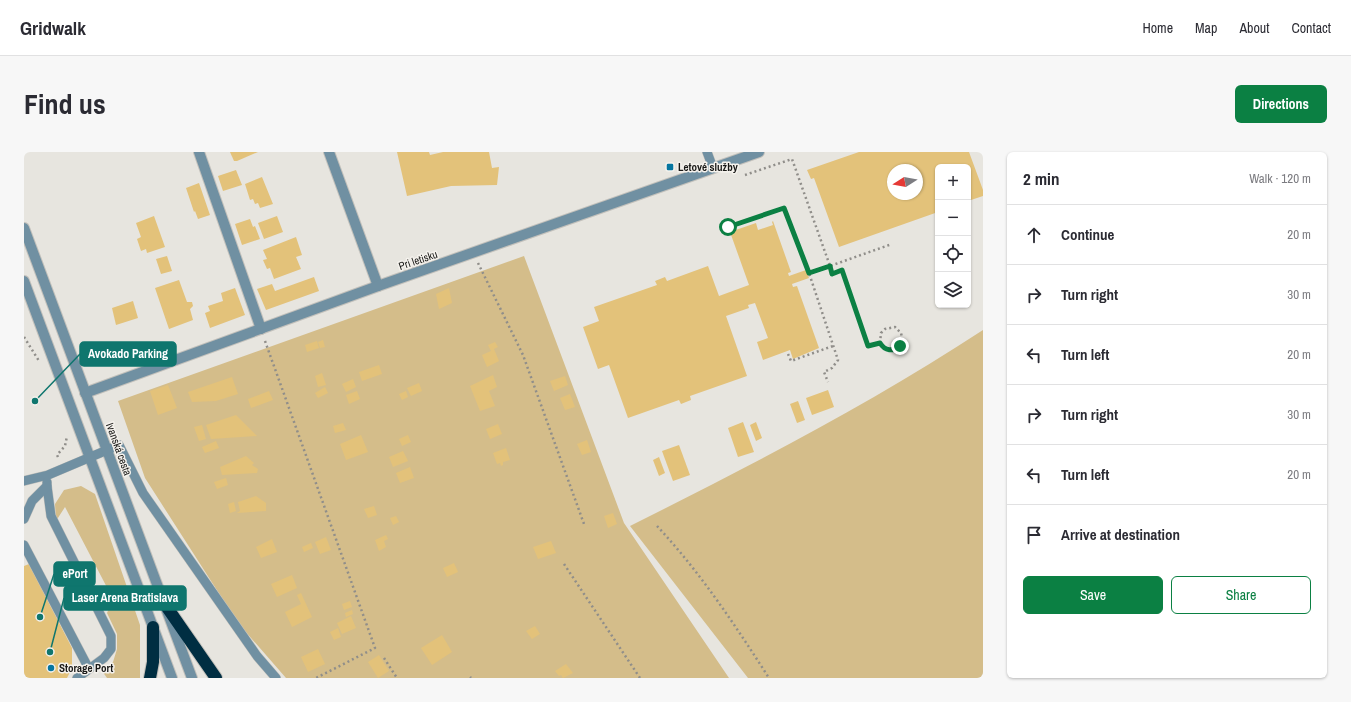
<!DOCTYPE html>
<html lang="en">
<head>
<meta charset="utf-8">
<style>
	body { margin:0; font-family:"Archivo Narrow",sans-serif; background:#f7f7f7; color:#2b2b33 }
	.controls { position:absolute; right:12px; top:12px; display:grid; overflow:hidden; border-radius:6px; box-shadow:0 1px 3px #0004 }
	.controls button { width:36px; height:36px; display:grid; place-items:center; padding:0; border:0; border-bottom:1px solid #e1e1e2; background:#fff; color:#2b2b33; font:20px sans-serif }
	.compass { position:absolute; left:863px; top:12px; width:36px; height:36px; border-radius:50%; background:#fff; box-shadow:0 1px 3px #0004; rotate:259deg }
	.stop { position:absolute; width:12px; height:12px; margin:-9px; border:3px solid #0b8043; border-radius:50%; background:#fff }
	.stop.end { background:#0b8043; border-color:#fff; box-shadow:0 1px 4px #0008 }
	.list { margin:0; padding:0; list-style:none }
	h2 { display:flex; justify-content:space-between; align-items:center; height:52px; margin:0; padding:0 16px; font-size:17px }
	h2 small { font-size:13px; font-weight:400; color:#7c7c81 }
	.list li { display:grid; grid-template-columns:26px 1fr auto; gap:12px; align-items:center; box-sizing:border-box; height:60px; padding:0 16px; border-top:1px solid #e1e1e2 }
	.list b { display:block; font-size:15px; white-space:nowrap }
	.list em { font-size:13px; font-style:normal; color:#7c7c81 }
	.actions { display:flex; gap:8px; padding:12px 16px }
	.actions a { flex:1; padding:9px 0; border:1px solid #0b8043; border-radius:6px; text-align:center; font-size:14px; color:#0b8043 }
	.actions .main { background:#0b8043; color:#fff }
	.icon { flex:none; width:22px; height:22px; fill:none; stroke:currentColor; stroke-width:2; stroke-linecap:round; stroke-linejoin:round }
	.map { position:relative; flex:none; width:959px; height:526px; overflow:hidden; border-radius:6px }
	header { display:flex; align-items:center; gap:24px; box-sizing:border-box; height:56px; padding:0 20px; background:#fff; border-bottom:1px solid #e1e1e2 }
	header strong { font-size:19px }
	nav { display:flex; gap:22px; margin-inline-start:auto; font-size:14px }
	.intro { display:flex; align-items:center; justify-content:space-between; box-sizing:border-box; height:96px; padding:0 24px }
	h1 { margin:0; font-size:28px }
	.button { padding:10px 18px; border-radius:6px; background:#0b8043; color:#fff; font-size:14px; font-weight:700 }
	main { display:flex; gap:24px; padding:0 24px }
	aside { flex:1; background:#fff; border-radius:6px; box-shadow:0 1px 3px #0004 }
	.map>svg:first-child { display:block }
</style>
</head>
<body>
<header>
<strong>Gridwalk</strong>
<nav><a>Home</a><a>Map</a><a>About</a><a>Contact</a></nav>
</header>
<div class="intro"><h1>Find us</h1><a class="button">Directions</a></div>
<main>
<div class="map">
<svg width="959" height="526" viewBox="0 0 959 526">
	<rect width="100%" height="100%" fill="#e7e5df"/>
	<g fill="#d4bd8a">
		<polygon points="500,104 600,371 705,526 262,526 214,471 121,326 94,249"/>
		<path d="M959,178V526H724L606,374C726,314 846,252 959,178Z"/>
		<polygon points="57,334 71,342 116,473 116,526 83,526 78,519 89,510 93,497 93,482 83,461 89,447 41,355 32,369 31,352 40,338"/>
	</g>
	<g fill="#e3c27a" fill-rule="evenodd">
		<polygon points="206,0 234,0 213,9 210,9"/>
		<polygon points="373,0 405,0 406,3 419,0 465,0 468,16 475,15 473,33 427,34 383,44"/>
		<path d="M835,0H945L959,38V44L944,49V15H914V60L815,95L790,26L787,27L783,18ZM869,18H893V42H869Z"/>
		<polygon points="212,18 218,33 199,39 194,24"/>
		<polygon points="238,25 249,52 236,56 234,51 231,52 229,47 226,48 221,32"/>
		<polygon points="175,31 186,63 174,67 171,59 170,60 162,36"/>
		<polygon points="130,64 141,95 123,101 122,97 117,99 113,87 117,85 112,71"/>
		<polygon points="253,64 259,80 240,87 234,71"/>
		<polygon points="226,67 229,75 231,74 236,87 218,93 211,72"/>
		<polygon points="749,69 767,120 764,121 765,124 782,118 785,126 768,132 769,135 773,134 795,196 769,207 766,198 739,208 733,190 744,186 731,151 724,153 725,156 702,164 723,224 666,244 667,248 657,252 655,248 604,266 585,213 574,217 559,175 575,169 570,155 633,133 631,129 641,125 643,129 684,114 695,144 725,133 706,80 732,71 734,78 749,73 748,70"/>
		<polygon points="272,85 278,103 272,105 277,117 250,127 246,116 243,117 239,108 243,107 239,98"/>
		<polygon points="143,104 148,119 137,122 132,107"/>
		<polygon points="290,125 295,139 242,158 233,137 248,132 251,139"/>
		<polygon points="155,128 163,150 168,150 169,154 166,157 169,168 145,177 131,136"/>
		<polygon points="211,136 221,163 186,176 181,161 186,159 184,154 199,149 197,141"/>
		<polygon points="425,136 428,151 415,157 412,142"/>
		<polygon points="109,149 114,166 92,173 88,156"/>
		<polygon points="299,188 301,195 296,196 294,190"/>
		<polygon points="293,189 295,196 283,200 281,193"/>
		<polygon points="471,190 474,195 470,197 475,209 463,215 458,203 467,199 464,193"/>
		<polygon points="355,213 358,222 338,229 335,220"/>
		<polygon points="298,221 302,233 294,235 291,224"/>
		<polygon points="469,223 473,235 465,239 471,254 456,259 446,234"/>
		<polygon points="541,224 544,233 530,239 526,229"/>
		<polygon points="208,225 214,242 192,249 168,250 164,240"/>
		<polygon points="329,227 332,235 322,240 318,232"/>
		<polygon points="395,231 398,239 387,244 383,236"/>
		<polygon points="144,233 153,256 134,263 126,239"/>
		<polygon points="301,235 304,241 294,246 291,241"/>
		<polygon points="804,238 810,255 788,263 782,246"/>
		<polygon points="245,239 249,248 227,256 224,247"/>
		<polygon points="333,239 336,247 325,252 322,243"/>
		<polygon points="382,239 384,245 378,248 375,242"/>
		<polygon points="546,242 551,255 541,258 536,246"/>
		<polygon points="774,249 781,268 773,271 766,252"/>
		<polygon points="212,263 233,284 187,287 182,273"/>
		<polygon points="719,270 730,300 714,305 704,276"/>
		<polygon points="732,270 738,286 732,289 726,273"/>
		<polygon points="319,271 322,278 311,281 309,274"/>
		<polygon points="474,272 478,282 466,287 462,277"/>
		<polygon points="178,273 182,287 175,289 170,275"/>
		<polygon points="337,283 344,300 322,308 316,292"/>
		<polygon points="384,283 387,290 378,294 375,287"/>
		<polygon points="563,288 567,300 558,303 553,292"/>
		<polygon points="192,289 195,296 181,301 178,295"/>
		<polygon points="655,293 666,323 649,329 638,299"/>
		<polygon points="482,296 486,308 479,310 479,313 477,314 476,311 473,312 469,301"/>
		<polygon points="379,299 384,309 369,315 365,305"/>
		<polygon points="222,304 230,311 228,313 234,317 233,321 198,323 196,315"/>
		<polygon points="635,305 641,321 635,324 629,308"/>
		<polygon points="386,315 390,326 376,331 372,321"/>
		<polygon points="202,326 204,333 193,337 190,330"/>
		<polygon points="232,344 242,351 242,359 213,361 216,359 214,350"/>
		<polygon points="210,350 212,359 206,361 204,352"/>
		<polygon points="350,354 353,363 344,366 340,357"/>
		<polygon points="589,361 593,372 584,376 580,364"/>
		<polygon points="372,364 375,370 369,373 366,366"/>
		<polygon points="362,383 364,387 360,389 362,395 355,399 351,388"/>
		<polygon points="302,385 307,398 296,402 291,390"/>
		<polygon points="248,387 253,400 237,406 232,395"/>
		<polygon points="527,389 532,401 514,407 509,395"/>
		<polygon points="287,391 289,396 280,400 278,395"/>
		<polygon points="430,411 434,420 423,425 419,416"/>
		<polygon points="5,412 48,496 48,516 43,526 0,526 0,414"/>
		<polygon points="268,423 273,436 253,445 247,432"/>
		<polygon points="277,441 288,465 268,475 261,460 277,452 273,443"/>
		<polygon points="326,449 328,455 320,458 318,452"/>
		<polygon points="328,458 329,462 322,465 321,461"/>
		<polygon points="327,464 332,476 318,482 313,471"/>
		<polygon points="511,474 516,482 508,487 502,479"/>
		<polygon points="314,476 317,485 310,488 306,480"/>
		<polygon points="418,483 428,500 408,513 397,496"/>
		<polygon points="294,497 301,512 284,520 277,505"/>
		<polygon points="355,503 365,519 354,526 344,510"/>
		<polygon points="542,512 549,521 539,526 537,523 535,524 531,519"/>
	</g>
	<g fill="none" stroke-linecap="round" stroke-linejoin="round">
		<defs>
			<g id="service">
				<polyline points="683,0 689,16"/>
				<polyline points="0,329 24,323 95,293 119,341 233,504 252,526"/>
				<polyline points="23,334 27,364 87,484 87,497 80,506 53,526"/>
				<polyline points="0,367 8,349 23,334 23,330"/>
				<polyline points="0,393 65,517"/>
			</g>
			<g id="minor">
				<polyline points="175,0 237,177"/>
				<polyline points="305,0 354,134"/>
				<polyline points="61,241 354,134 735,0"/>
			</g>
			<g id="tertiary">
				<polyline points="0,76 168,526"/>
				<polyline points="0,129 148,526"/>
			</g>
			<g id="motorway">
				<polyline points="138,448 192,526"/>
				<polyline points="126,526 129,510 129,475"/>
			</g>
		</defs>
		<use href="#service" stroke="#c2c0bb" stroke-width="10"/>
		<use href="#minor" stroke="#c2c0bb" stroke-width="12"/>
		<use href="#tertiary" stroke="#c2c0bb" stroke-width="12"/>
		<use href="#motorway" stroke="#c2c0bb" stroke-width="14"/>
		<g stroke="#908e8a" stroke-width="2.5" stroke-dasharray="2 3" stroke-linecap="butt">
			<polyline points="721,23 768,7 806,114 783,122"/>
			<polyline points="704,75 760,56 785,121 814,208 808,216 800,220 804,230"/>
			<polyline points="454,111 499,203 560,372"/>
			<polyline points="0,185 15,209"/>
			<polyline points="241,189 351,496 292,526"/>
			<polyline points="856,191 857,181 861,177 871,175 877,181 879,190 871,198 862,197 856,191 844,194 818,118 808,122 806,114 868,92"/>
			<polyline points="764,202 767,209 809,194"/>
			<polyline points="34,305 33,303 41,294 43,284"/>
			<path d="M633,374C676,420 711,473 745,526"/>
			<polyline points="540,412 616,526"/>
			<polyline points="360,506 373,526"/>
			<polyline points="446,525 447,526"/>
		</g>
		<use href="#service" stroke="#7090a2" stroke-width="9"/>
		<use href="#minor" stroke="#7090a2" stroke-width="10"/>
		<use href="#tertiary" stroke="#7090a2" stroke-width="10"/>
		<use href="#motorway" stroke="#002e42" stroke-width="12"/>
	</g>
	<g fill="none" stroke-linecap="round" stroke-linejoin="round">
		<path stroke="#0b8043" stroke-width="5" d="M704,75L760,56L785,121L806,114L808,122L818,118L844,194L856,191C861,199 869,200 876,194"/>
	</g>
	<g fill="#0676a0" stroke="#f5f2ed" stroke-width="1.5">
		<rect x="642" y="11" width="8" height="8" rx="2"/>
		<circle cx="27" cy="516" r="4"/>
	</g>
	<g text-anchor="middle" stroke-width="3" stroke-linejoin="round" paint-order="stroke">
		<g font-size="11" font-weight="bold" fill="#181816" stroke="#f5f2ed" text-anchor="start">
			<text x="654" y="19">Letové služby</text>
			<text x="35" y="520">Storage Port</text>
		</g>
		<g font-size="11" fill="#181816" stroke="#f5f2ed">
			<text transform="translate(394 108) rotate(-19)" y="4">Pri letisku</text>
			<text transform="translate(95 297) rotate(70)" y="4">Ivanská cesta</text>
		</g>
	</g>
	<path fill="none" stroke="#0f766e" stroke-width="1.5" d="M11 249L56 202M16 465L30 422M26 500L40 446"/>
	<g fill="#0f766e" stroke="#f5f2ed" stroke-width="1.5">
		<circle cx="11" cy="249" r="4"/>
		<circle cx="16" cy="465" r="4"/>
		<circle cx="26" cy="500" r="4"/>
	</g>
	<g fill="#0f766e" stroke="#0f766e" stroke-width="1.5">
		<rect x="56" y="190" width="96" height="24" rx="4"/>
		<rect x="30" y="410" width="41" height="24" rx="4"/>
		<rect x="40" y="434" width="122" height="24" rx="4"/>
	</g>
	<g font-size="12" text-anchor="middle" font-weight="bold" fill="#fff">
		<text x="104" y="206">Avokado Parking</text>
		<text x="51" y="426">ePort</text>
		<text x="101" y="450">Laser Arena Bratislava</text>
	</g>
</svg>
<div class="controls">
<button>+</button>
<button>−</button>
<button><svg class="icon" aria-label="locate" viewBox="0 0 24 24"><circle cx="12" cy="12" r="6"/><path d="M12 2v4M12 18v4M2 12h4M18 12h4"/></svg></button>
<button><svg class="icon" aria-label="layers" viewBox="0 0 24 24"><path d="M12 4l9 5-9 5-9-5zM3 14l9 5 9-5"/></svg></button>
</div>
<svg class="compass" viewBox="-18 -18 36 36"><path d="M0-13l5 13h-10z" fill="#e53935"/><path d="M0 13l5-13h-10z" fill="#7c7c81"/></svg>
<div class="stop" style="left:704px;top:75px"></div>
<div class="stop end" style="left:876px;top:194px"></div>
</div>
<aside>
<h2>2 min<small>Walk · 120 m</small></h2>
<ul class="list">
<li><svg class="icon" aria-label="ahead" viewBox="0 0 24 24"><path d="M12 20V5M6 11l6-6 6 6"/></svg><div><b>Continue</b></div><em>20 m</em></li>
<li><svg class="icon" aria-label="right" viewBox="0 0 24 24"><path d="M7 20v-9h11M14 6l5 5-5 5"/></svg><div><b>Turn right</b></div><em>30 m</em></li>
<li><svg class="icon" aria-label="left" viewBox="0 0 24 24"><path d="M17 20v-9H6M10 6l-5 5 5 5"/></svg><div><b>Turn left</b></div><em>20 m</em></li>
<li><svg class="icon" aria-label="right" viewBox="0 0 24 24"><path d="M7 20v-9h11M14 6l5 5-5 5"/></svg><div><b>Turn right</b></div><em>30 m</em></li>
<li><svg class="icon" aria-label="left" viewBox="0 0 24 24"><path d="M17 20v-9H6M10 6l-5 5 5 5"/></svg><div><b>Turn left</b></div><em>20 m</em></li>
<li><svg class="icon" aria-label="arrive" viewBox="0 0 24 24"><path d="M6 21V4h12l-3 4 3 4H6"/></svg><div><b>Arrive at destination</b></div></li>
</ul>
<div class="actions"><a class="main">Save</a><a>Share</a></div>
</aside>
</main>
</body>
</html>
